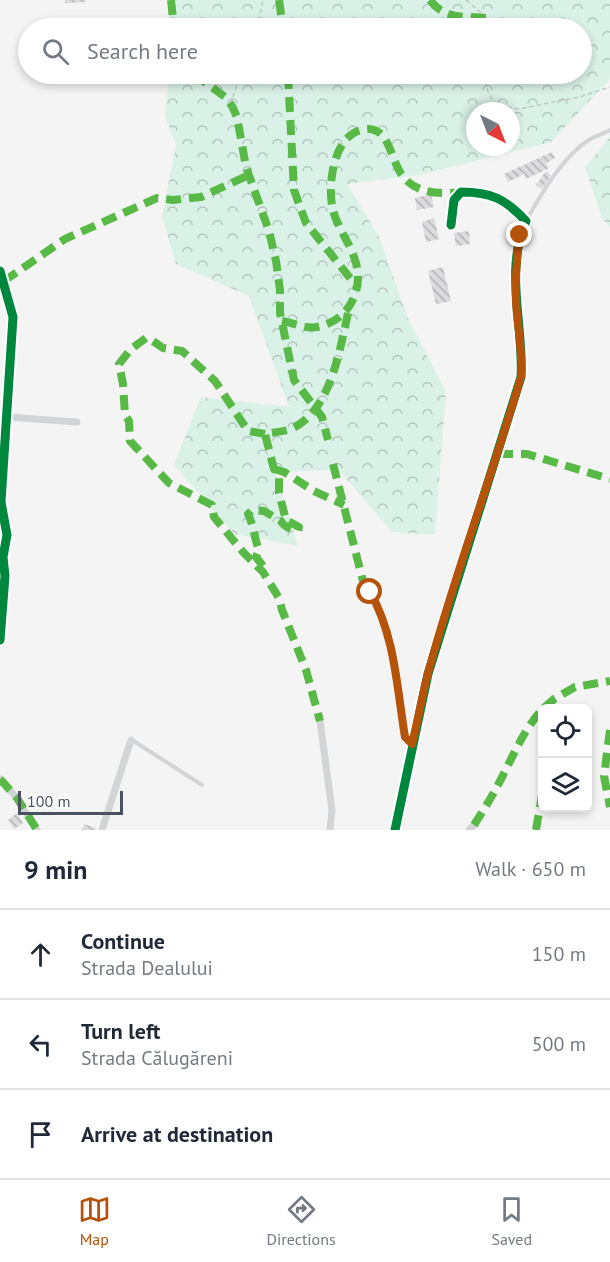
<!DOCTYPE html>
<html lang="en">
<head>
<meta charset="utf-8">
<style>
	body { margin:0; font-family:"PT Sans",sans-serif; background:#f6f6f7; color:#1f2937 }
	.controls { position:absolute; right:18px; bottom:18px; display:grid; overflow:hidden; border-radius:9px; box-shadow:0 3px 9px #0003 }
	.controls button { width:54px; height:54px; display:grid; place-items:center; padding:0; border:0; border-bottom:2px solid #e0e1e3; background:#fff; color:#1f2937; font:30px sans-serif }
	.compass { position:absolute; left:466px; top:102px; width:54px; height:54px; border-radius:50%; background:#fff; box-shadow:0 3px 9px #0003; rotate:138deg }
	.scale { position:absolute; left:18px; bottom:15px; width:105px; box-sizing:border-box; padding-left:6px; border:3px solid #4a5260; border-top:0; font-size:16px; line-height:21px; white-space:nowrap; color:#4a5260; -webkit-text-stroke:4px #fff; paint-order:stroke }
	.stop { position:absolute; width:18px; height:18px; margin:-14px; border:4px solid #b45309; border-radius:50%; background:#fff }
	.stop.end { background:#b45309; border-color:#fff; box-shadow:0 2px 6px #0008 }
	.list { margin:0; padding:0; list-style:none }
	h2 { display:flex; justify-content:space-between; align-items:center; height:78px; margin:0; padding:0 24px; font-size:26px }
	h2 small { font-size:20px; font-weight:400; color:#747a83 }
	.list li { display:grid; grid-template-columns:39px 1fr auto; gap:18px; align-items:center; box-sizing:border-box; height:90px; padding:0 24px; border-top:2px solid #e0e1e3 }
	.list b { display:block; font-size:22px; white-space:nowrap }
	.list p { margin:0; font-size:20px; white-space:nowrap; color:#747a83 }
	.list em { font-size:20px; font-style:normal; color:#747a83 }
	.icon { flex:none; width:33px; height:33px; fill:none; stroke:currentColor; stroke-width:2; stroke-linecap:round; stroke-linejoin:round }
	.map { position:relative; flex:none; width:610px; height:830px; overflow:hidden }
	.search { position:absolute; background:#fff; box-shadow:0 3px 9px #0003; left:18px; right:18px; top:18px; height:66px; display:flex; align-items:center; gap:15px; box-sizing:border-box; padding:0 21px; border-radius:33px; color:#747a83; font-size:22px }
	.sheet { height:348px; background:#fff }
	nav { display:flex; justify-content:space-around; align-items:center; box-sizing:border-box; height:84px; border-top:2px solid #e0e1e3; background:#fff; font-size:16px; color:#747a83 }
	nav a { display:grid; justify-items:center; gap:3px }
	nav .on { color:#b45309 }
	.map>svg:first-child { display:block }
</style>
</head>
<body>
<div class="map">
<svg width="610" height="830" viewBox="0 0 610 830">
	<defs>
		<pattern id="forest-crowns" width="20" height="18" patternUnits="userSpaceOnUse" patternTransform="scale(1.5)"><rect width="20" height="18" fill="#daf1e7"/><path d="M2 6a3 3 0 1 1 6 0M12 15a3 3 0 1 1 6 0" fill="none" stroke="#b3c6bf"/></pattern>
		<pattern id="building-back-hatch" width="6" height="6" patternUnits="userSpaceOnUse" patternTransform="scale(1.5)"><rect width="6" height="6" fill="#dbdbdd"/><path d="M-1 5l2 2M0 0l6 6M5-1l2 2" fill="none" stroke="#b4b4b7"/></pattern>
	</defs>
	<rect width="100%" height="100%" fill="#f4f4f4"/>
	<g fill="url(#forest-crowns)" fill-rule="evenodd">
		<path d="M169,0H610V79L551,142L419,175L347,184L379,237L408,318L446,392L435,535L392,532L339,470L275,472L298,546L234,534L174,465L201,397L289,407L249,296L176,264L162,216L176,145L165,116L169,74H582V28H169ZM475,111H511V147H475Z"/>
		<polygon points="610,137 610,227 602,218 585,167"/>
	</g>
	<g fill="url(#building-back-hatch)">
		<polygon points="65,0 86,0 86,2 65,3"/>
		<polygon points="552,152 555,158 546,163 549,168 526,179 524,174 508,182 504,174"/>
		<polygon points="546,171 551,175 542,189 536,185"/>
		<polygon points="431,194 434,207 417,210 415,198"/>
		<polygon points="434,218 439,239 426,242 422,222"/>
		<polygon points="469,231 470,244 456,246 454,233"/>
		<polygon points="443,267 451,301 436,304 428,271"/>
		<polygon points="17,813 23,823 14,829 8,820"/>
		<polygon points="84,824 96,828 95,830 82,830"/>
	</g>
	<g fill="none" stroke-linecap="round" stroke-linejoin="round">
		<g stroke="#bec9c7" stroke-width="1.5" stroke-dasharray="4.5 3" stroke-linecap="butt">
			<polyline points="466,0 487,18 492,24 491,28"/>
			<polyline points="257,28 263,0"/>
			<polyline points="483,74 489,95 497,105 519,109 579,97 610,87"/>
			<polyline points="230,104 236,89 238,74"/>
		</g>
		<g stroke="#d2d4d6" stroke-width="4">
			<path d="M526,221C541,194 563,156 589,140C595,136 603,134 610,130"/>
			<polyline points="132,740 202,785"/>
		</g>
		<g stroke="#d2d4d6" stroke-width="7">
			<polyline points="0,271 13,317 1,502 7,535 3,557 5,576 0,640"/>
			<polyline points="8,417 77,422"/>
			<path d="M363,581C394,627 397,685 405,737L412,744"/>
			<polyline points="320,721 332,810 330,830"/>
			<polyline points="0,779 17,798 37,830"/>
			<polyline points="102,830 131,740"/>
			<path d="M395,830L428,674L521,377C524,325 504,271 526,221C505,199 492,192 461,192L454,200L451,225"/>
			<polyline points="469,830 474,825"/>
		</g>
		<g stroke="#58b947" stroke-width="8" stroke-dasharray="15 8" stroke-linecap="butt">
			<polyline points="171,0 174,28"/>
			<polyline points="279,0 283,28"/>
			<path d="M430,0C445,20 464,16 487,18"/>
			<polyline points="194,74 225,97 232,106 237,117 246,167 269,231 276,261 280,290 280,313 294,380 322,417 328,440"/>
			<polyline points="288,74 294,190 306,223 358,288"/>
			<polyline points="4,281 65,239 157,198 173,200 201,197 249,175"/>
			<path d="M282,321C294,323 305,329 317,327C349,321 365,289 355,260C350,243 337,227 333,210C327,186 333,137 361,130C389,122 390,159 402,175C414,193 441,195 461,192"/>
			<polyline points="265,434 248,431 215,381 182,351 163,348 153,341 146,338 131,349 119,364 123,384 125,415 129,421 130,441 169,483 212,505 214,517 243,552 263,572 279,598 282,610 306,670 320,721"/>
			<polyline points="498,454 527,454 610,479"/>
			<polyline points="333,464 363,581"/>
			<polyline points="274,469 284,472 314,491 344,505"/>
			<path d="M263,566L256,557L259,550C254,538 254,526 248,514L252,510L264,511L281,521C284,527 291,529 298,531L299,527L286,520L279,493V476L274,469L265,434C273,432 285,432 293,428C332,409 340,347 349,309"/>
			<polyline points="544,708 554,699 575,687 610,681"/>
			<polyline points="610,730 604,776 610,807"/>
			<polyline points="0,779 17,798 37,830"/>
			<path d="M474,825C485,808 496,790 505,771C516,750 525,728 542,710"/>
			<polyline points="536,830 542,795"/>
		</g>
		<defs>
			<g id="cycleway">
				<polyline points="0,271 13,317 1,502 7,535 3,557 5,576 0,640"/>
				<path d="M395,830L428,674L521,377C524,325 504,271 526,221C505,199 492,192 461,192L454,200L451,225"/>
			</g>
		</defs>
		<use href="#cycleway" stroke="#fff" stroke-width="13"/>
		<use href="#cycleway" stroke="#00873e" stroke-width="9"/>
	</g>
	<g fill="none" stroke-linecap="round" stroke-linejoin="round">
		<path stroke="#b45309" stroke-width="8" d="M370,592C395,635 397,689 405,737L412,744C418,720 422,696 428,673C455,573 492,476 521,377C523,351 517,326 516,301C515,279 517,256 520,235"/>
	</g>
</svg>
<div class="controls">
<button><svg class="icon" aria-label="locate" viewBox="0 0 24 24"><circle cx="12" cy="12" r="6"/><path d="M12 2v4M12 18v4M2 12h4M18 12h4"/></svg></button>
<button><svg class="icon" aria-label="layers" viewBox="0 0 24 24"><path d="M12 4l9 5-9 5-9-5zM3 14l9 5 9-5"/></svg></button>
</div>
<svg class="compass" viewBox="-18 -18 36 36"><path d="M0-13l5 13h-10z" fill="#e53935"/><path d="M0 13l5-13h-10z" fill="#747a83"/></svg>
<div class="scale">100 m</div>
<div class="stop" style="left:370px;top:592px"></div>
<div class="stop end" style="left:520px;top:235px"></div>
<div class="search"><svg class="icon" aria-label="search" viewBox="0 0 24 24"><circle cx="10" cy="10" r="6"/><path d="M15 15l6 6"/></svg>Search here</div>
</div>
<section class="sheet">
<h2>9 min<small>Walk · 650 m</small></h2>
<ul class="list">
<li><svg class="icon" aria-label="ahead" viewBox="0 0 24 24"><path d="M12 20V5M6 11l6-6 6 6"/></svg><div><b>Continue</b><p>Strada Dealului</p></div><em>150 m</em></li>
<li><svg class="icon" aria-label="left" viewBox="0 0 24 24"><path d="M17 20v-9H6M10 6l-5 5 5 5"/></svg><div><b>Turn left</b><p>Strada Călugăreni</p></div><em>500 m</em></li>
<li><svg class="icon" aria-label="arrive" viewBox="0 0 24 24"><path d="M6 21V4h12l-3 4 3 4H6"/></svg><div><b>Arrive at destination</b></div></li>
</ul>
</section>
<nav>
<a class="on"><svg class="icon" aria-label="map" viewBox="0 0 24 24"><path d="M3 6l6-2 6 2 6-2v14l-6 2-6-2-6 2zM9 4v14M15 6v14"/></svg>Map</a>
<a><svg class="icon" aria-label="directions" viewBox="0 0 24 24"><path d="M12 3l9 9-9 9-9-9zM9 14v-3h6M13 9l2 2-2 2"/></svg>Directions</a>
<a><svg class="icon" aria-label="saved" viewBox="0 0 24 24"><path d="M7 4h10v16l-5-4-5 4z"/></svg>Saved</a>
</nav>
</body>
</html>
